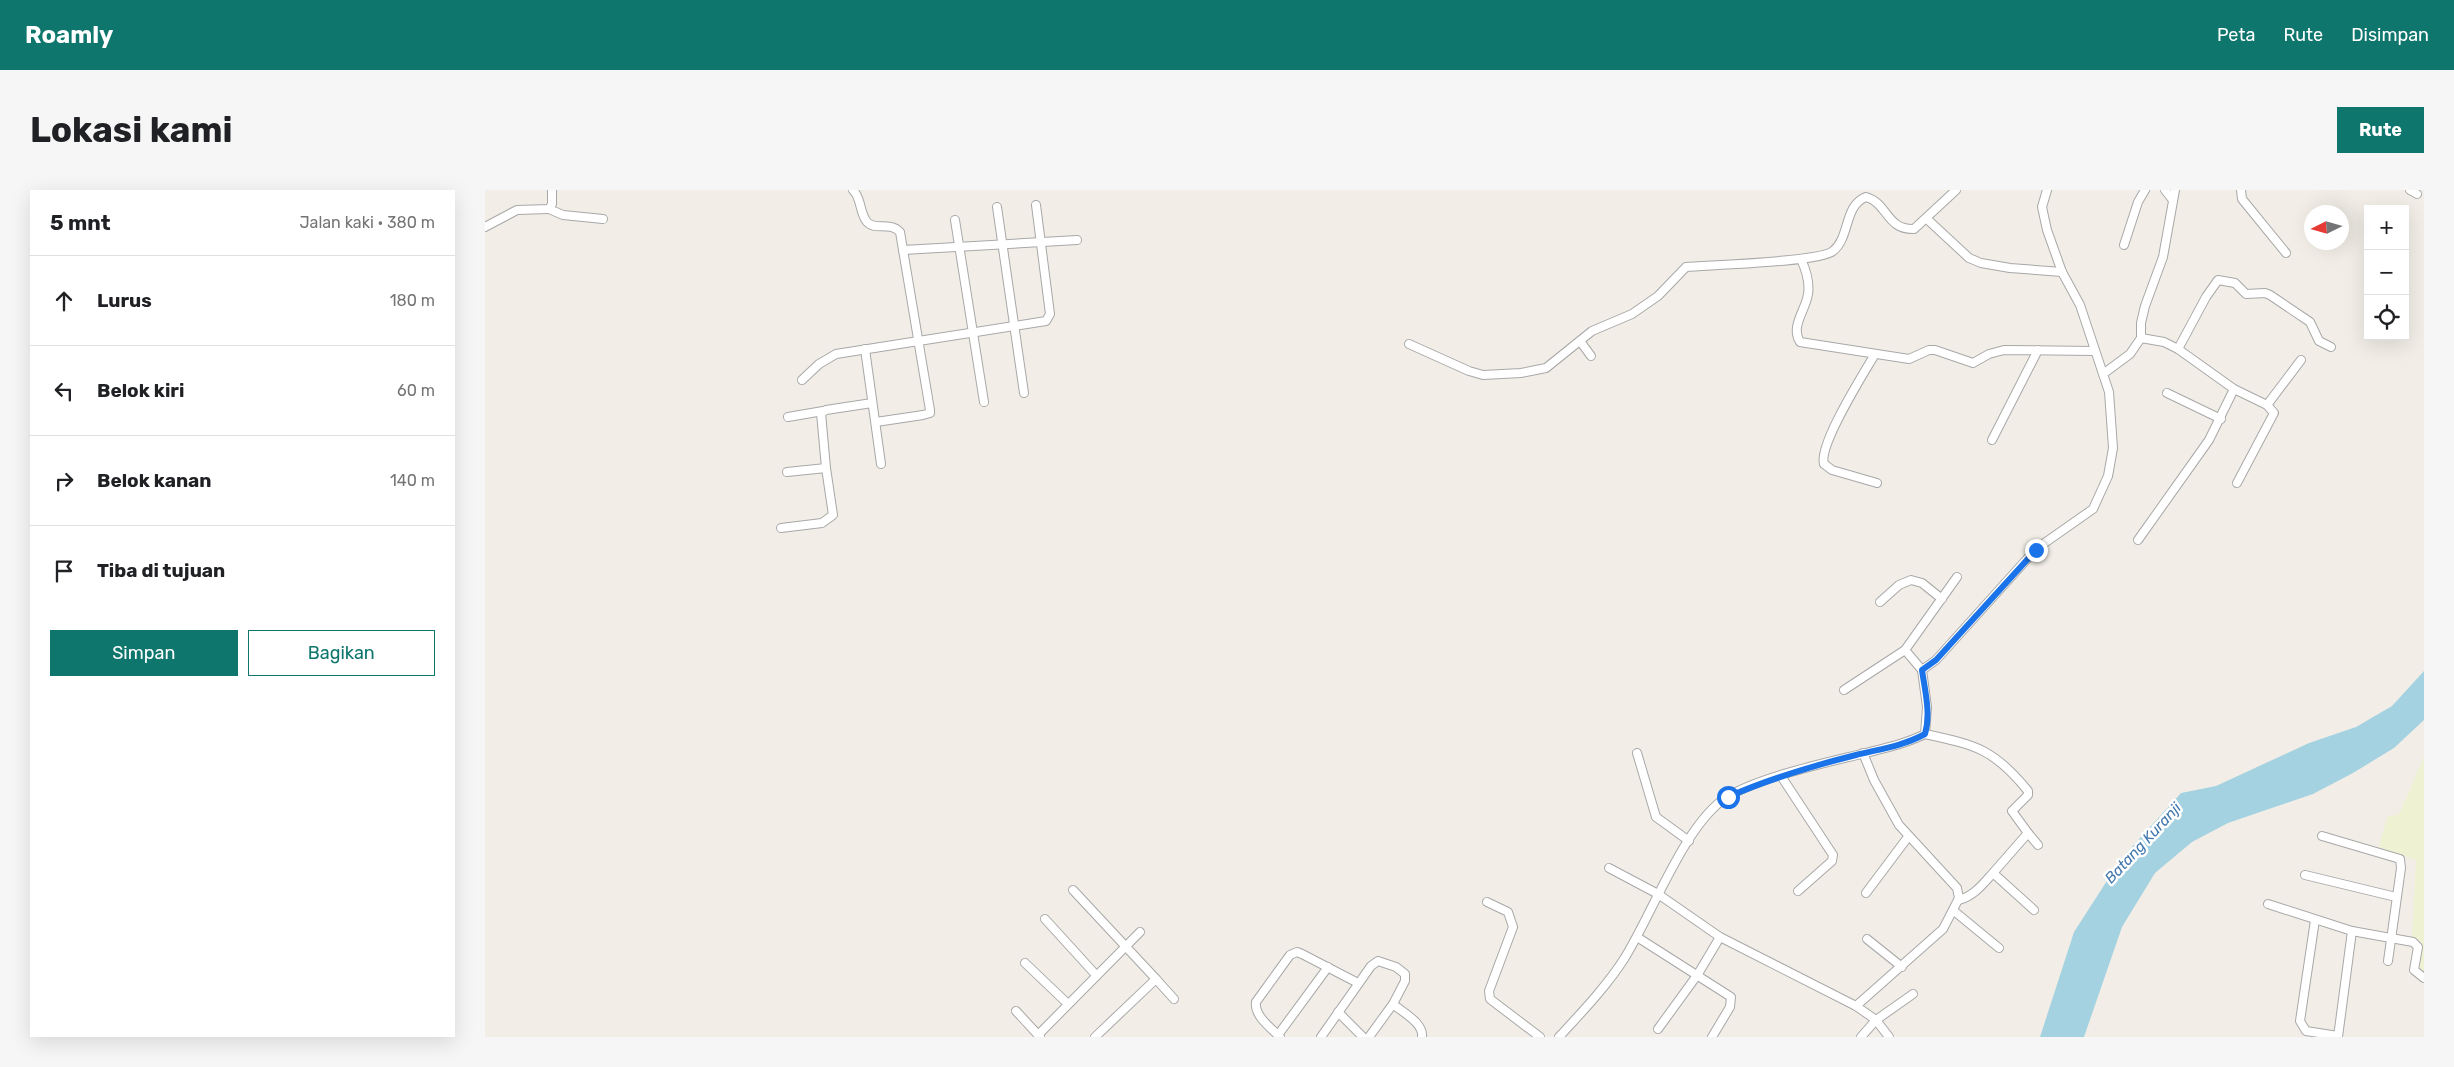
<!DOCTYPE html>
<html lang="id">
<head>
<meta charset="utf-8">
<style>
	body { margin:0; font-family:Rubik,sans-serif; background:#f6f6f6; color:#202124 }
	.controls { position:absolute; right:15px; top:15px; display:grid; overflow:hidden; border-radius:0px; box-shadow:0 5px 20px #0002 }
	.controls button { width:45px; height:45px; display:grid; place-items:center; padding:0; border:0; border-bottom:1px solid #e0e0e0; background:#fff; color:#202124; font:25px sans-serif }
	.compass { position:absolute; left:1819px; top:15px; width:45px; height:45px; border-radius:50%; background:#fff; box-shadow:0 5px 20px #0002; rotate:265deg }
	.stop { position:absolute; width:15px; height:15px; margin:-11px; border:4px solid #1a73e8; border-radius:50%; background:#fff }
	.stop.end { background:#1a73e8; border-color:#fff; box-shadow:0 1px 5px #0008 }
	.list { margin:0; padding:0; list-style:none }
	h2 { display:flex; justify-content:space-between; align-items:center; height:65px; margin:0; padding:0 20px; font-size:21px }
	h2 small { font-size:16px; font-weight:400; color:#757577 }
	.list li { display:grid; grid-template-columns:32px 1fr auto; gap:15px; align-items:center; box-sizing:border-box; height:90px; padding:0 20px; border-top:1px solid #e0e0e0 }
	.list b { display:block; font-size:19px; white-space:nowrap }
	.list em { font-size:16px; font-style:normal; color:#757577 }
	.actions { display:flex; gap:10px; padding:15px 20px }
	.actions a { flex:1; padding:11px 0; border:1px solid #0f766e; border-radius:0px; text-align:center; font-size:18px; color:#0f766e }
	.actions .main { background:#0f766e; color:#fff }
	.icon { flex:none; width:28px; height:28px; fill:none; stroke:currentColor; stroke-width:2; stroke-linecap:round; stroke-linejoin:round }
	.map { position:relative; flex:none; width:1939px; height:847px; overflow:hidden; border-radius:0px }
	header { display:flex; align-items:center; gap:30px; box-sizing:border-box; height:70px; padding:0 25px; background:#0f766e; color:#fff }
	header strong { font-size:24px }
	nav { display:flex; gap:28px; margin-inline-start:auto; font-size:18px }
	.intro { display:flex; align-items:center; justify-content:space-between; box-sizing:border-box; height:120px; padding:0 30px }
	h1 { margin:0; font-size:35px }
	.button { padding:12px 22px; border-radius:0px; background:#0f766e; color:#fff; font-size:18px; font-weight:700 }
	main { display:flex; gap:30px; padding:0 30px }
	aside { flex:1; background:#fff; border-radius:0px; box-shadow:0 5px 20px #0002 }
	.map>svg:first-child { display:block }
</style>
</head>
<body>
<header>
<strong>Roamly</strong>
<nav><a>Peta</a><a>Rute</a><a>Disimpan</a></nav>
</header>
<div class="intro"><h1>Lokasi kami</h1><a class="button">Rute</a></div>
<main>
<aside>
<h2>5 mnt<small>Jalan kaki · 380 m</small></h2>
<ul class="list">
<li><svg class="icon" aria-label="ahead" viewBox="0 0 24 24"><path d="M12 20V5M6 11l6-6 6 6"/></svg><div><b>Lurus</b></div><em>180 m</em></li>
<li><svg class="icon" aria-label="left" viewBox="0 0 24 24"><path d="M17 20v-9H6M10 6l-5 5 5 5"/></svg><div><b>Belok kiri</b></div><em>60 m</em></li>
<li><svg class="icon" aria-label="right" viewBox="0 0 24 24"><path d="M7 20v-9h11M14 6l5 5-5 5"/></svg><div><b>Belok kanan</b></div><em>140 m</em></li>
<li><svg class="icon" aria-label="arrive" viewBox="0 0 24 24"><path d="M6 21V4h12l-3 4 3 4H6"/></svg><div><b>Tiba di tujuan</b></div></li>
</ul>
<div class="actions"><a class="main">Simpan</a><a>Bagikan</a></div>
</aside>
<div class="map">
<svg width="1939" height="847" viewBox="0 0 1939 847">
	<rect width="100%" height="100%" fill="#f2eee7"/>
	<polygon fill="#eef1d2" points="1939,567 1939,786 1928,780 1932,764 1927,748 1931,670 1894,657 1902,627 1914,624"/>
	<polygon fill="#a5d2e1" points="1939,481 1939,530 1909,558 1868,583 1828,604 1743,633 1707,652 1670,683 1637,737 1599,847 1555,847 1589,742 1636,669 1696,603 1731,596 1824,553 1871,537 1907,516"/>
	<g fill="none" stroke-linecap="round" stroke-linejoin="round">
		<defs>
			<g id="minor">
				<path d="M368,0C377,9 374,22 382,32C390,41 404,31 415,42L445,220V223L438,225L391,232"/>
				<polyline points="1680,0 1687,9"/>
				<polyline points="1756,0 1757,9 1801,63"/>
				<polyline points="1925,0 1932,4"/>
				<polyline points="512,17 539,203"/>
				<polyline points="64,19 78,25 118,29"/>
				<polyline points="1442,29 1484,68 1496,73 1525,78 1577,82"/>
				<polyline points="470,30 499,212"/>
				<polyline points="0,37 32,20 64,19 67,14 67,0"/>
				<polyline points="1639,55 1653,12 1660,0"/>
				<polyline points="418,60 592,50"/>
				<path d="M1316,69C1321,80 1325,92 1323,104C1321,120 1305,136 1315,152L1424,169L1444,160H1450L1488,173L1504,164L1519,160L1610,161"/>
				<polyline points="1656,148 1679,152 1693,159 1749,199 1782,215 1789,223 1752,293"/>
				<polyline points="1095,151 1106,166"/>
				<path d="M924,154L984,181L998,185L1036,183L1061,178L1107,141L1147,124L1173,106L1201,77C1225,75 1336,72 1348,61C1365,48 1359,15 1381,7C1403,13 1401,40 1429,39L1471,0"/>
				<polyline points="380,159 396,274"/>
				<polyline points="1693,159 1721,107 1733,90 1750,93 1761,104 1780,103 1785,105 1825,132 1834,151 1846,157"/>
				<path d="M1390,164C1379,183 1333,255 1339,274L1347,280L1392,293"/>
				<polyline points="1618,184 1645,164 1656,148 1656,133 1660,116 1678,67 1690,0"/>
				<polyline points="317,190 334,174 351,164 561,131 565,124 551,15"/>
				<polyline points="1682,203 1736,229"/>
				<polyline points="1782,215 1816,170"/>
				<polyline points="303,227 338,221"/>
				<polyline points="1507,250 1553,160"/>
				<polyline points="302,282 341,278"/>
				<polyline points="296,338 337,333 348,325 341,278 336,223 341,220 387,213"/>
				<polyline points="1653,350 1724,250 1749,199"/>
				<polyline points="1395,412 1414,395 1426,390 1437,393 1457,409"/>
				<polyline points="1420,460 1472,387"/>
				<polyline points="1359,500 1420,460 1437,480"/>
				<path d="M1440,544C1491,555 1509,559 1543,601V605L1527,621L1543,643L1508,683L1549,720"/>
				<polyline points="1152,563 1171,627 1204,651"/>
				<polyline points="1296,586 1348,665 1347,671 1313,701"/>
				<polyline points="1543,643 1553,655"/>
				<polyline points="1837,646 1915,669 1916,678 1903,771"/>
				<polyline points="1124,678 1173,704 1235,747 1371,816 1391,830 1404,847"/>
				<polyline points="1820,685 1911,707"/>
				<polyline points="588,700 671,789 610,847"/>
				<polyline points="1381,703 1423,647"/>
				<path d="M1474,710C1489,706 1498,694 1508,683"/>
				<polyline points="1002,712 1023,722 1028,737 1004,801 1005,809 1055,847"/>
				<polyline points="1783,714 1867,741 1928,752 1933,757 1929,780 1939,788"/>
				<polyline points="1469,721 1514,758"/>
				<polyline points="560,729 611,785"/>
				<polyline points="1830,730 1815,831 1821,841 1853,846"/>
				<polyline points="1152,747 1246,807 1245,817 1227,847"/>
				<polyline points="1382,749 1417,777"/>
				<polyline points="540,773 583,814"/>
				<polyline points="671,789 689,809"/>
				<polyline points="1371,816 1458,739 1474,708 1472,698 1414,635 1389,590 1378,563"/>
				<polyline points="531,821 555,847"/>
				<polyline points="853,822 878,847"/>
				<polyline points="1173,839 1213,784 1235,747"/>
				<polyline points="553,845 655,742"/>
				<polyline points="793,845 843,777"/>
				<path d="M795,847C786,838 769,826 771,812L805,765L812,762L817,764L873,793"/>
				<polyline points="836,847 886,776 893,771 911,777 920,784 920,791 908,814"/>
				<path d="M884,847L908,814C917,822 939,833 937,847"/>
				<path d="M1074,847C1096,823 1121,797 1139,769C1167,725 1200,633 1242,607C1273,588 1335,574 1372,565C1395,559 1418,555 1440,544L1442,517L1437,480L1451,470L1551,359L1608,319L1623,286L1628,258L1624,202L1595,115L1577,82L1562,40L1557,17L1562,0"/>
				<polyline points="1376,847 1391,830 1428,804"/>
				<polyline points="1853,847 1867,741"/>
			</g>
		</defs>
		<use href="#minor" stroke="#a8a8a8" stroke-width="10"/>
		<use href="#minor" stroke="#fff" stroke-width="8"/>
	</g>
	<g fill="none" stroke-linecap="round" stroke-linejoin="round">
		<path stroke="#1a73e8" stroke-width="6" d="M1243,607C1284,589 1327,576 1371,565C1395,559 1418,556 1440,544C1446,524 1440,501 1437,480L1451,470L1551,360"/>
	</g>
	<g text-anchor="middle" stroke-width="5" stroke-linejoin="round" paint-order="stroke">
		<g font-size="15" font-style="italic" fill="#4377af" stroke="#fff">
			<text transform="translate(1658 653) rotate(-47)" y="5">Batang Kuranji</text>
		</g>
	</g>
</svg>
<div class="controls">
<button>+</button>
<button>−</button>
<button><svg class="icon" aria-label="locate" viewBox="0 0 24 24"><circle cx="12" cy="12" r="6"/><path d="M12 2v4M12 18v4M2 12h4M18 12h4"/></svg></button>
</div>
<svg class="compass" viewBox="-18 -18 36 36"><path d="M0-13l5 13h-10z" fill="#e53935"/><path d="M0 13l5-13h-10z" fill="#757577"/></svg>
<div class="stop" style="left:1243px;top:607px"></div>
<div class="stop end" style="left:1551px;top:360px"></div>
</div>
</main>
</body>
</html>
